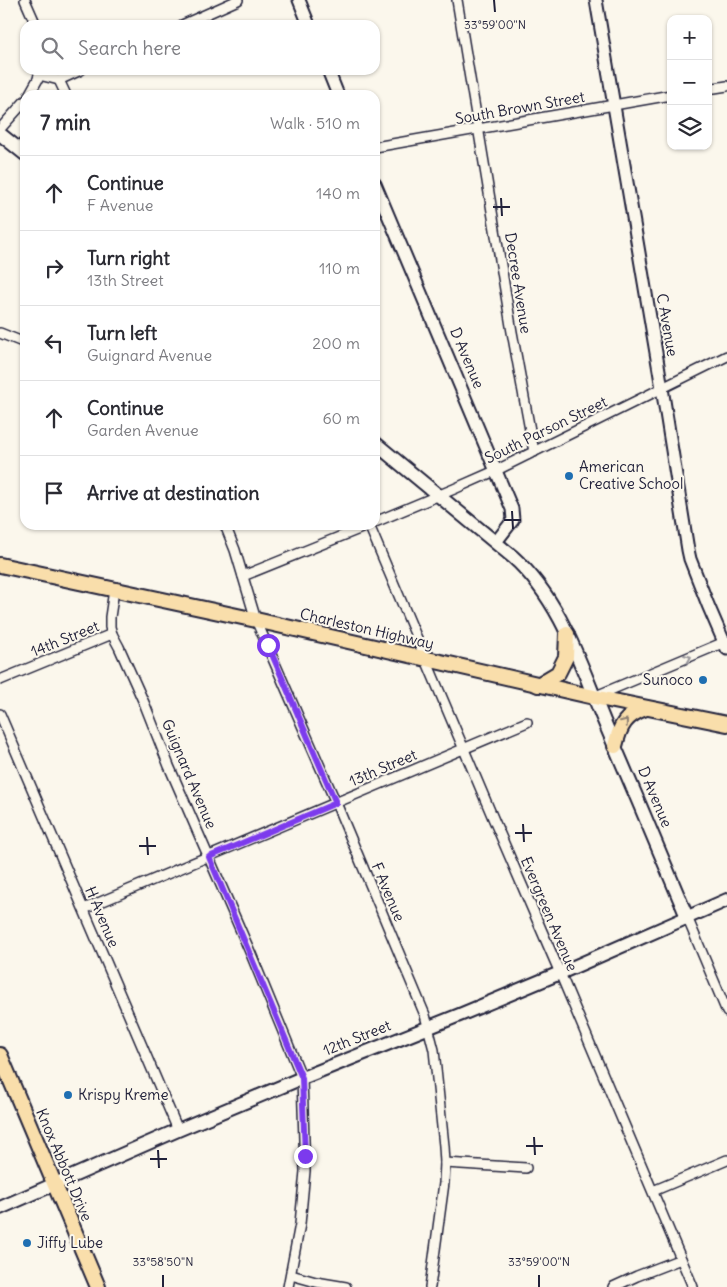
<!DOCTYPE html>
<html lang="en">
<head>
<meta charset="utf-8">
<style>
	body { margin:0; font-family:Delius,sans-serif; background:#f7f7f7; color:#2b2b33 }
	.controls { position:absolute; right:15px; top:15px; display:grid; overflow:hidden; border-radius:10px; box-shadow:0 1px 4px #0004 }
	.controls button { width:45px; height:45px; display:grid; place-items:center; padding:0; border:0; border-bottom:1px solid #e1e1e2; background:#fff; color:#2b2b33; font:25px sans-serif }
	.stop { position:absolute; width:15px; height:15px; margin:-11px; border:4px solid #7c3aed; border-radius:50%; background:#fff }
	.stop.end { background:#7c3aed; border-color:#fff; box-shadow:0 1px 5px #0008 }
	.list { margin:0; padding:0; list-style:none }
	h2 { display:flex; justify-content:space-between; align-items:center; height:65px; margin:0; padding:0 20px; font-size:21px }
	h2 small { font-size:16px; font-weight:400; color:#7c7c81 }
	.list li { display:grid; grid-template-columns:32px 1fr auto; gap:15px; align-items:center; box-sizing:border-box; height:75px; padding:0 20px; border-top:1px solid #e1e1e2 }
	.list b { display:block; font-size:19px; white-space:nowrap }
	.list p { margin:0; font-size:16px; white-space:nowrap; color:#7c7c81 }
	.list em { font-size:16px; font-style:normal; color:#7c7c81 }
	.icon { flex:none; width:28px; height:28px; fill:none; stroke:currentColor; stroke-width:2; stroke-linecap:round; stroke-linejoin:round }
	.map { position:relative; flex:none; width:727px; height:1287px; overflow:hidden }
	.search { position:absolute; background:#fff; box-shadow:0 1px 4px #0004; left:20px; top:20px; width:360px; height:55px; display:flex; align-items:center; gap:12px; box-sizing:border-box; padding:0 18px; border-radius:15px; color:#7c7c81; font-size:19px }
	.panel { position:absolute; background:#fff; box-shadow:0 1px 4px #0004; left:20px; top:90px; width:360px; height:440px; border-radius:15px }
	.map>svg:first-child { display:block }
</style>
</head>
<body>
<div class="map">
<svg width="727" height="1287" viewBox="0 0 727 1287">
	<rect width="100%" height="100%" fill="#fbf7ec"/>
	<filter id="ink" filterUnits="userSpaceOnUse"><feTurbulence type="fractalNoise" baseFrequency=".02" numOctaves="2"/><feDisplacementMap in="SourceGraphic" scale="10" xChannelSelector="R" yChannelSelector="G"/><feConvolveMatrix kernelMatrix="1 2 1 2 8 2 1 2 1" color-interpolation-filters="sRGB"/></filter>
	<g filter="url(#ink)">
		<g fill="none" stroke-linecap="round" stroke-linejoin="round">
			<defs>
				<g id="minor">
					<polyline points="25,0 36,25"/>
					<polyline points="457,0 512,332 534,452"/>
					<polyline points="182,25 238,0"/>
					<polyline points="39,75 59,80 81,70"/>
					<polyline points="59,80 66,95"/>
					<polyline points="708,89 727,86"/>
					<polyline points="29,95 38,79 40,70"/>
					<polyline points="0,129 25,101"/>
					<polyline points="375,147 671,95"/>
					<polyline points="0,333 25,343"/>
					<polyline points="375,522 454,489 497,470 727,356"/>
					<polyline points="225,525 235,550 256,620 336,803 425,1015 434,1050 444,1146 445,1163 444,1183 430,1287"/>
					<polyline points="369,525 493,818 560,973 693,1287"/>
					<polyline points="243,576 369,525"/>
					<polyline points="114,590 110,617 110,627 112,634 119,647 145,705 169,766 251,954 302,1078 305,1171 300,1224 288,1287"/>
					<polyline points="0,680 112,634"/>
					<polyline points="596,696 727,641"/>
					<polyline points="0,714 178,1130"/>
					<polyline points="84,909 527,722"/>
					<polyline points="687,917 727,1012"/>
					<polyline points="445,1163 526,1168"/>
					<polyline points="653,1191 727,1160"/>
					<polyline points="291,1275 316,1282 346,1287"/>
					<polyline points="613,1287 637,1276 681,1259"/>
				</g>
				<g id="tertiary">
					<polyline points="299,0 309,25"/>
					<polyline points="596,0 662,388 688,550 690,559 708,605 727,649"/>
					<polyline points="328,70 338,95"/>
					<polyline points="375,184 512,509 513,520 496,542"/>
				</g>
				<g id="secondary">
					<polyline points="0,134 25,154"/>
					<path d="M375,443L513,557C561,600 580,664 604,721C632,786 660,852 687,917"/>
					<polyline points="0,1208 178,1130 302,1078 462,1014 560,973 727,900"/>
				</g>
				<g id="primary">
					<polyline points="0,565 256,620 594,697 727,724"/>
					<polyline points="538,685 558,673 566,657 567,634"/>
					<path d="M615,746C620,725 626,715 646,708"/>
					<polyline points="0,1055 98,1287"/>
				</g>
			</defs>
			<use href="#minor" stroke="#22223b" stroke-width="12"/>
			<use href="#tertiary" stroke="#22223b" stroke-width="15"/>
			<use href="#secondary" stroke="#22223b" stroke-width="16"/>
			<use href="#primary" stroke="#22223b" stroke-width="18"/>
			<use href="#minor" stroke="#fbf7ec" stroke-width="9"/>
			<use href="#tertiary" stroke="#fbf7ec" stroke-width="11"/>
			<use href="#secondary" stroke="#fbf7ec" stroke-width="12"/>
			<use href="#primary" stroke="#f9deab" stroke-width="14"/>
		</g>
		<defs><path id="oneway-chevron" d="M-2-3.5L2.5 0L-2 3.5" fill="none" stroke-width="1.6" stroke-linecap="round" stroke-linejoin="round" transform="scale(1.25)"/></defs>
		<use stroke="#99979c" href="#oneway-chevron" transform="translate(688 658) rotate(-23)"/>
		<use stroke="#8e8073" href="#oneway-chevron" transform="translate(625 722) rotate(-51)"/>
	</g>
	<g fill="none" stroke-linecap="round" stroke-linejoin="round" filter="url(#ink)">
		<polyline stroke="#7c3aed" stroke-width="6" points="268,645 336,803 209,857 302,1078 305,1156"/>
	</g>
	<path fill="none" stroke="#22223b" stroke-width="2" d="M494,0L495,12M501,198L502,216M493,207H510M512,511L513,529M504,520H521M523,824L524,842M515,833H532M147,837L148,855M139,846H156M534,1137L535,1155M526,1146H543M158,1150L159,1168M150,1159H167M163,1275V1287M539,1275V1287"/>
	<g fill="#1f6fb2" stroke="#fbf7ec" stroke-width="2">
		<circle cx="569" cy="476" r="5"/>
		<circle cx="703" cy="680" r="5"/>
		<circle cx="68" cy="1095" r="5"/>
		<circle cx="27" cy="1243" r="5"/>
	</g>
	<g text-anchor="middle" stroke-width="4" stroke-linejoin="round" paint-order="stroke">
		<g font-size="15" fill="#22223b" stroke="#fbf7ec">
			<text transform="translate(520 108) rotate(-10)" y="5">South Brown Street</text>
			<text transform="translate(518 283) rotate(81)" y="5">Decree Avenue</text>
			<text transform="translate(667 325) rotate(80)" y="5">C Avenue</text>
			<text transform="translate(467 358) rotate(67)" y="5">D Avenue</text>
			<text transform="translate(546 430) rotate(-26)" y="5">South Parson Street</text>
			<text transform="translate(367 629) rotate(13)" y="5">Charleston Highway</text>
			<text transform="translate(65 639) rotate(-22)" y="5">14th Street</text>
			<text transform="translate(383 768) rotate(-23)" y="5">13th Street</text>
			<text transform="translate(189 774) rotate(67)" y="5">Guignard Avenue</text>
			<text transform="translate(655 797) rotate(67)" y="5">D Avenue</text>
			<text transform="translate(388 892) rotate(67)" y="5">F Avenue</text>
			<text transform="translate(549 914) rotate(67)" y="5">Evergreen Avenue</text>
			<text transform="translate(102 917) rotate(67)" y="5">H Avenue</text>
			<text transform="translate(357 1038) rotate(-22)" y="5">12th Street</text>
			<text transform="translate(64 1165) rotate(67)" y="5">Knox Abbott Drive</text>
		</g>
		<g font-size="15" fill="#22223b" stroke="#fbf7ec" text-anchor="start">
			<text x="579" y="472">American<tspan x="579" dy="17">Creative School</tspan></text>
			<text x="693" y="685" text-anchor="end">Sunoco</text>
			<text x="78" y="1100">Krispy Kreme</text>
			<text x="37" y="1248">Jiffy Lube</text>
		</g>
	</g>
	<g font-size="12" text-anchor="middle" fill="#22223b" stroke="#fbf7ec" stroke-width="4" stroke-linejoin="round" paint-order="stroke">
		<text x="495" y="29">33°59'00"N</text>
		<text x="163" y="1266">33°58'50"N</text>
		<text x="539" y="1266">33°59'00"N</text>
	</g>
</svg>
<div class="controls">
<button>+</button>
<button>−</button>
<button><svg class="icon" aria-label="layers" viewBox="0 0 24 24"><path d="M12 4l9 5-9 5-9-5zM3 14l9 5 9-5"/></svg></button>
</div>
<div class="stop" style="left:268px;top:645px"></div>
<div class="stop end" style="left:305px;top:1156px"></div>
<div class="search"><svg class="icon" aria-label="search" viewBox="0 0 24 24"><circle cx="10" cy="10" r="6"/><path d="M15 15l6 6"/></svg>Search here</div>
<section class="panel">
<h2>7 min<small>Walk · 510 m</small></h2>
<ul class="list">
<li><svg class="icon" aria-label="ahead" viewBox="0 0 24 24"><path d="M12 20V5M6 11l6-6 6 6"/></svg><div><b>Continue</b><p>F Avenue</p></div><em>140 m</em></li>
<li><svg class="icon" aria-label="right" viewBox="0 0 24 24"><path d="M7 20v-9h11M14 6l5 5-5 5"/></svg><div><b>Turn right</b><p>13th Street</p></div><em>110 m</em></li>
<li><svg class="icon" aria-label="left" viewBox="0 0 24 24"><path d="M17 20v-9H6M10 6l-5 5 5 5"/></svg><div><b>Turn left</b><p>Guignard Avenue</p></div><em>200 m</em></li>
<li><svg class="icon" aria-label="ahead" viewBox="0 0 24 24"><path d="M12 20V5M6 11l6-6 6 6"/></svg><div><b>Continue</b><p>Garden Avenue</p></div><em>60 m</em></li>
<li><svg class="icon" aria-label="arrive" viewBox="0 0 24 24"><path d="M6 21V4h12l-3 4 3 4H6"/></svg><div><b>Arrive at destination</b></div></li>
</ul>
</section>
</div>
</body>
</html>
